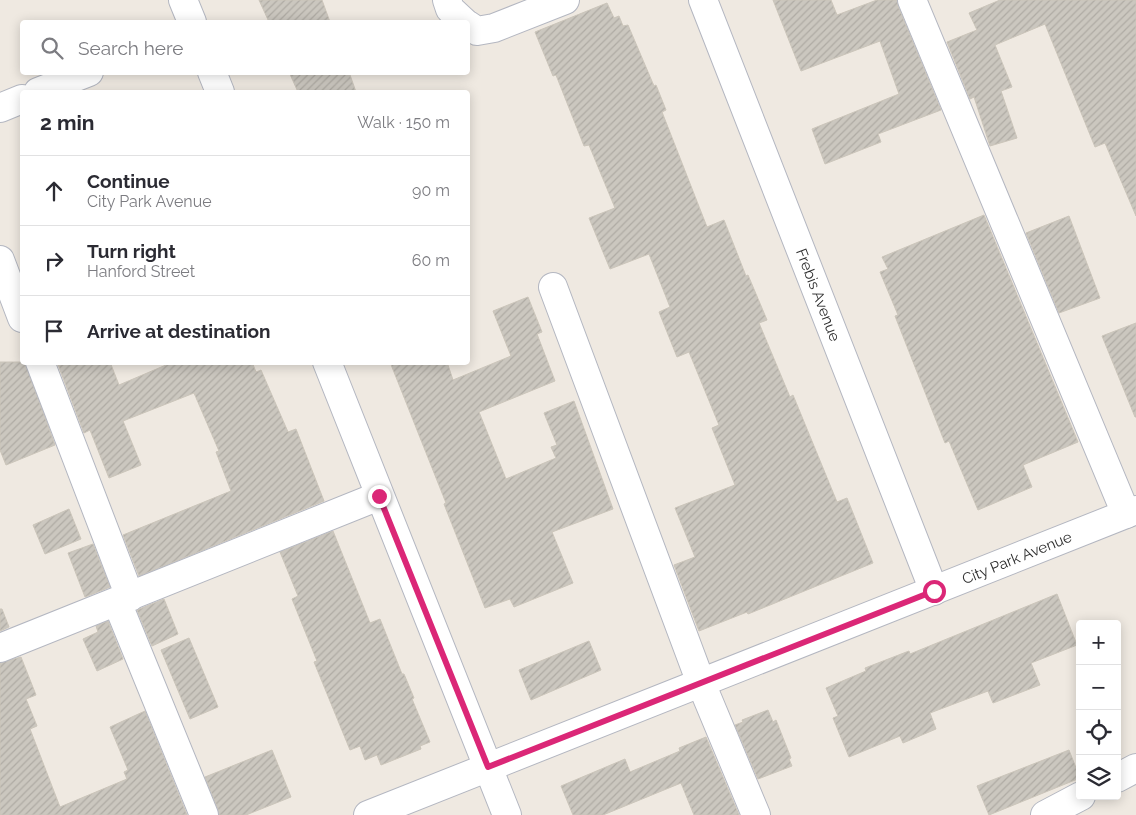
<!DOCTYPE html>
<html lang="en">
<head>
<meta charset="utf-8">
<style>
	body { margin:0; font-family:Raleway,sans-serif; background:#f7f7f7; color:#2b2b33 }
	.controls { position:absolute; right:15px; bottom:15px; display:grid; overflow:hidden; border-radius:5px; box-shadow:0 2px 12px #0003 }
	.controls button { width:45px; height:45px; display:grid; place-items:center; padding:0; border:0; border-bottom:1px solid #e1e1e2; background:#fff; color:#2b2b33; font:25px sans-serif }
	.stop { position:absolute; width:15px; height:15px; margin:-11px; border:4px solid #db2777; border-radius:50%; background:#fff }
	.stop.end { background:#db2777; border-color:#fff; box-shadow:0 1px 5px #0008 }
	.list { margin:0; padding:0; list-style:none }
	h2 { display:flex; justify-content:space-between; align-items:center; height:65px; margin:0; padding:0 20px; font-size:21px }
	h2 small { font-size:16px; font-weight:400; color:#7c7c81 }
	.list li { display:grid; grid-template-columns:32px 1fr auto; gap:15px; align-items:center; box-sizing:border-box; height:70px; padding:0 20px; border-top:1px solid #e1e1e2 }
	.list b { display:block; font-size:19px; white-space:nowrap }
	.list p { margin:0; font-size:16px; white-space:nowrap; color:#7c7c81 }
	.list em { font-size:16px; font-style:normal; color:#7c7c81 }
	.icon { flex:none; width:28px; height:28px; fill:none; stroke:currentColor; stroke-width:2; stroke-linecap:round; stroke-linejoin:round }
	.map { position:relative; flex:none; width:1136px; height:815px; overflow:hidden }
	.search { position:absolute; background:#fff; box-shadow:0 2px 12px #0003; left:20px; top:20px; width:450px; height:55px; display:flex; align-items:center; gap:12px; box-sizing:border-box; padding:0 18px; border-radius:5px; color:#7c7c81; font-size:19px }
	.panel { position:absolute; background:#fff; box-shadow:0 2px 12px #0003; left:20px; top:90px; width:450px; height:275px; border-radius:5px }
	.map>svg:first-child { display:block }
</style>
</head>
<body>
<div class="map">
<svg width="1136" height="815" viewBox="0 0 1136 815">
	<defs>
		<pattern id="building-hatch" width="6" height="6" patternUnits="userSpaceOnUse" patternTransform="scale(1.25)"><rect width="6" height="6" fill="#cbc7bf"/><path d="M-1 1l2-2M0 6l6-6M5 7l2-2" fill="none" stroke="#afaba4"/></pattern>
	</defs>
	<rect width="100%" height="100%" fill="#efe9e1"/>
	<g fill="url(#building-hatch)" stroke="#cbc5ba">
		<polygon points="259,0 322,0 330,22 269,22"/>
		<polygon points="773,0 831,0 837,15 877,0 897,0 898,6 941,110 878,134 881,142 825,164 812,129 899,94 880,41 801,71"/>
		<polygon points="1000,0 1136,0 1136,216 1105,143 1095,147 1045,24 995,45 1012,87 1001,91 1017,138 990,146 974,97 970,99 947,42 977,30 969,13"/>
		<polygon points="607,3 614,18 619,16 623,26 628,25 654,86 656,85 666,110 662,112 707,227 724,220 746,276 748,275 767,320 759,323 790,397 793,395 837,502 847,498 873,563 748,614 747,612 699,631 674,565 695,557 675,508 735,485 712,428 719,425 689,352 677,357 659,312 670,307 649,254 610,269 589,218 615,208 589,145 584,146 556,75 553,76 535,32"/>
		<polygon points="289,72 349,72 356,92 298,92"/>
		<polygon points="984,215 1078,442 1023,465 1032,487 978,510 949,441 945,443 895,316 898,315 880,272 888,269 882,257"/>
		<polygon points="1069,216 1100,298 1059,313 1026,233"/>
		<polygon points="528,297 542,332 537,334 555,381 479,412 506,479 556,458 551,447 557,445 544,413 574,401 613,509 552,532 573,583 514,607 510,599 485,608 444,504 446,503 390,362 447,362 453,380 511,356 493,311"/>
		<polygon points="1136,323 1136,417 1135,417 1102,336"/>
		<polygon points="0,362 25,362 55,445 6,465 0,450"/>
		<polygon points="57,362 110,362 119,385 173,362 252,362 256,372 261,370 288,432 296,429 324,501 139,576 123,535 231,491 216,452 219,451 194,393 123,421 141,465 109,478 90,430 84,433"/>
		<polygon points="69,509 81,539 45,554 33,525"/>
		<polygon points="333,531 370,623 380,619 402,674 404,674 414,698 412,699 430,742 420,746 421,749 381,765 377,755 365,760 360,746 350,750 314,662 317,661 292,599 298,596 280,552"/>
		<polygon points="93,544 110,587 85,597 68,553"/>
		<polygon points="1057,594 1077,645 1031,663 1040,685 993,703 988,691 930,713 936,729 903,743 900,736 849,757 833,718 838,716 826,688 866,671 865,668 909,651 910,654"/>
		<polygon points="164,599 178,634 152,646 137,610"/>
		<polygon points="0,609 2,609 9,627 0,631"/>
		<polygon points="108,621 123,659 97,671 83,639 98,632 96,626"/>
		<polygon points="189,638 218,707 190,719 161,650"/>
		<polygon points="589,641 601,670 531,700 519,670"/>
		<polygon points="21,657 36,695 26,699 37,726 30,729 60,807 127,779 124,772 128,770 110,727 145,711 187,815 0,815 0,663"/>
		<polygon points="768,710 773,722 776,720 791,758 789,759 792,766 758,779 735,725 743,722 742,720"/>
		<polygon points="706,737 739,815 694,815 681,783 603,815 573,815 561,786 625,759 630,772 680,751 679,748"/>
		<polygon points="272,750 291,797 246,815 219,815 218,809 205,777"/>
		<polygon points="1069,750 1080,778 989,815 977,786"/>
	</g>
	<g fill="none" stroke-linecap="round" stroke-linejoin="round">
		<defs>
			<g id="minor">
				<polyline points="183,0 192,22"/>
				<polyline points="447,0 450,9 464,22"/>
				<polyline points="703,0 934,591"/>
				<polyline points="912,0 1126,514"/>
				<polyline points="468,25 477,31 494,28 565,0"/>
				<polyline points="212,72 220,92"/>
				<polyline points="38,92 89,72"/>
				<polyline points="0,108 22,99"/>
				<polyline points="0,260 22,318"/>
				<polyline points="553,287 701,683 756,815"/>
				<polyline points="40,362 130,597"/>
				<polyline points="327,362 507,815"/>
				<polyline points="117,602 204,815"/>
				<polyline points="0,648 379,496"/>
				<polyline points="1117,778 1136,768"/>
				<polyline points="368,815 1136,510"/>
				<polyline points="1045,815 1081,796"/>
			</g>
		</defs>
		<use href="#minor" stroke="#b4b7c1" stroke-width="30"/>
		<use href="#minor" stroke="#fff" stroke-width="28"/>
	</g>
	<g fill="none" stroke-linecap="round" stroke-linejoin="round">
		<polyline stroke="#db2777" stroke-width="6" points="379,496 488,767 934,591"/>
	</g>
	<g text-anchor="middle" stroke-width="5" stroke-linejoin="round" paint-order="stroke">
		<g font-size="15" fill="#2e2e2e" stroke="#fff">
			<text transform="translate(818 295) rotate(69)" y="5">Frebis Avenue</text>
			<text transform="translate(1017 558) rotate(-22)" y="5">City Park Avenue</text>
		</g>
	</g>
</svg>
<div class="controls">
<button>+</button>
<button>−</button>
<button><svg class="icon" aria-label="locate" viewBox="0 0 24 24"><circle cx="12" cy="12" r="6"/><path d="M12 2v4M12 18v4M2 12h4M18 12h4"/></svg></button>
<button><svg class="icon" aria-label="layers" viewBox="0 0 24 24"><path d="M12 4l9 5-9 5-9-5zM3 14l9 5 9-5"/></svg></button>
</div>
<div class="stop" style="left:934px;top:591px"></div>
<div class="stop end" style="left:379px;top:496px"></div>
<div class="search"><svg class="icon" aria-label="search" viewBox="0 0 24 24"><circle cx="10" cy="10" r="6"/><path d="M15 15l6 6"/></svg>Search here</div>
<section class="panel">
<h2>2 min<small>Walk · 150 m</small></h2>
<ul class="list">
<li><svg class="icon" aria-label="ahead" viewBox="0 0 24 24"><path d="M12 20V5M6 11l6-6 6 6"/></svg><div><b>Continue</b><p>City Park Avenue</p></div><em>90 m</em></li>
<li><svg class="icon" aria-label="right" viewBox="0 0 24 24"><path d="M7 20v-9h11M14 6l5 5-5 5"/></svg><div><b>Turn right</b><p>Hanford Street</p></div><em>60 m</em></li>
<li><svg class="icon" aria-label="arrive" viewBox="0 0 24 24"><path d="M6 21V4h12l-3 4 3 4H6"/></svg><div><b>Arrive at destination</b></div></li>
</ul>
</section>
</div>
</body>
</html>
